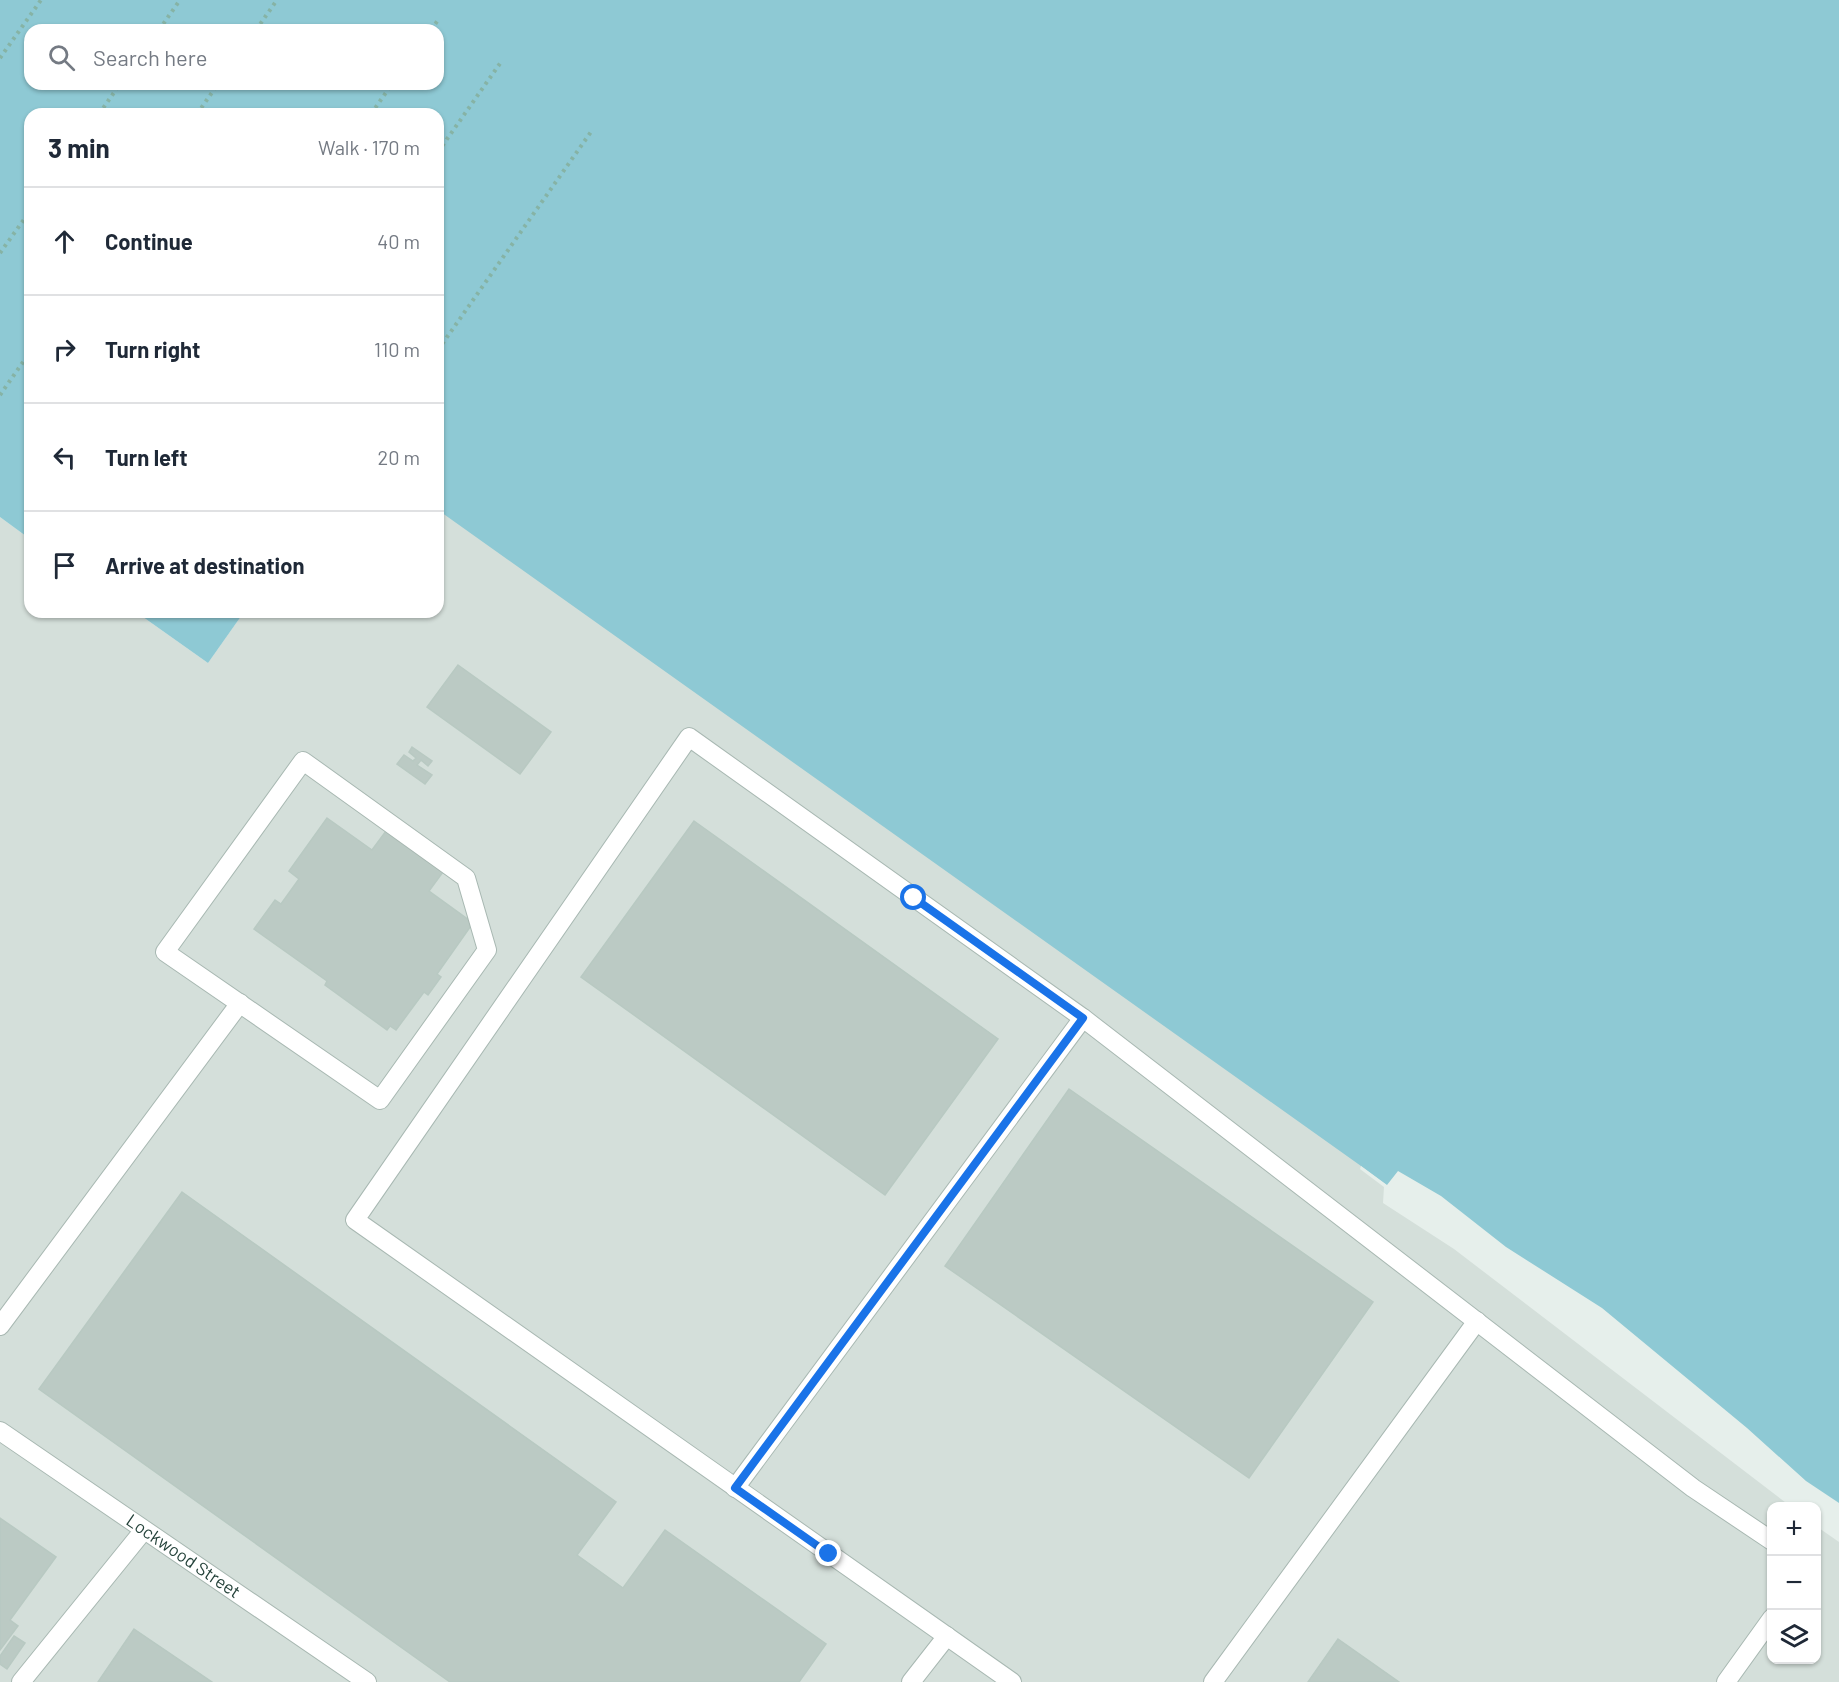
<!DOCTYPE html>
<html lang="en">
<head>
<meta charset="utf-8">
<style>
	body { margin:0; font-family:Barlow,sans-serif; background:#f6f6f7; color:#1f2937 }
	.controls { position:absolute; right:18px; bottom:18px; display:grid; overflow:hidden; border-radius:12px; box-shadow:0 2px 4px #0004 }
	.controls button { width:54px; height:54px; display:grid; place-items:center; padding:0; border:0; border-bottom:2px solid #e0e1e3; background:#fff; color:#1f2937; font:30px sans-serif }
	.stop { position:absolute; width:18px; height:18px; margin:-14px; border:4px solid #1a73e8; border-radius:50%; background:#fff }
	.stop.end { background:#1a73e8; border-color:#fff; box-shadow:0 2px 6px #0008 }
	.list { margin:0; padding:0; list-style:none }
	h2 { display:flex; justify-content:space-between; align-items:center; height:78px; margin:0; padding:0 24px; font-size:26px }
	h2 small { font-size:20px; font-weight:400; color:#747a83 }
	.list li { display:grid; grid-template-columns:39px 1fr auto; gap:18px; align-items:center; box-sizing:border-box; height:108px; padding:0 24px; border-top:2px solid #e0e1e3 }
	.list b { display:block; font-size:22px; white-space:nowrap }
	.list em { font-size:20px; font-style:normal; color:#747a83 }
	.icon { flex:none; width:33px; height:33px; fill:none; stroke:currentColor; stroke-width:2; stroke-linecap:round; stroke-linejoin:round }
	.map { position:relative; flex:none; width:1839px; height:1682px; overflow:hidden }
	.search { position:absolute; background:#fff; box-shadow:0 2px 4px #0004; left:24px; top:24px; width:420px; height:66px; display:flex; align-items:center; gap:15px; box-sizing:border-box; padding:0 21px; border-radius:18px; color:#747a83; font-size:22px }
	.panel { position:absolute; background:#fff; box-shadow:0 2px 4px #0004; left:24px; top:108px; width:420px; height:510px; border-radius:18px }
	.map>svg:first-child { display:block }
</style>
</head>
<body>
<div class="map">
<svg width="1839" height="1682" viewBox="0 0 1839 1682">
	<rect width="100%" height="100%" fill="#e6efeb"/>
	<polygon fill="#d4dfda" points="438,397 1438,1114 1456,1247 1795,1506 1772,1506 1772,1660 1816,1660 1817,1522 1839,1539 1839,1682 0,1682 0,517 30,539 30,612 136,612 208,663 244,612 438,612"/>
	<g fill="#8ec9d4" fill-rule="evenodd">
		<path d="M0,0H1839V1539L1816,1506L1361,1166L438,510V114H30V539L0,517ZM30,30H438V84H30Z"/>
		<polygon points="136,612 244,612 208,663"/>
	</g>
	<polygon fill="#e6efeb" points="1361,1166 1387,1185 1398,1171 1441,1196 1506,1247 1602,1308 1747,1428 1806,1481 1839,1503 1839,1542 1816,1526 1816,1506 1790,1506 1454,1249 1383,1203 1384,1187 1360,1169"/>
	<g fill="#bbcac4" stroke="#b8c9c2" stroke-width="1.5">
		<polygon points="458,665 551,732 520,774 427,707"/>
		<polygon points="412,747 432,761 428,766 421,760 417,765 432,775 425,784 397,764 404,755 413,761 416,758 409,752"/>
		<polygon points="327,818 372,850 386,831 443,872 429,891 473,923 437,974 441,977 428,995 424,992 396,1030 390,1026 387,1030 325,985 327,981 254,929 275,900 281,904 299,879 289,871"/>
		<polygon points="694,821 998,1039 885,1195 581,977"/>
		<polygon points="1069,1089 1373,1302 1249,1478 945,1266"/>
		<polygon points="182,1192 616,1502 577,1555 623,1588 665,1530 826,1644 799,1682 450,1682 39,1389"/>
		<polygon points="0,1518 56,1557 10,1620 18,1626 0,1650"/>
		<polygon points="134,1629 212,1682 98,1682"/>
		<polygon points="14,1636 25,1643 7,1669 0,1664 0,1656"/>
		<polygon points="1338,1639 1399,1682 1308,1682"/>
	</g>
	<g fill="none" stroke-linecap="round" stroke-linejoin="round">
		<defs>
			<g id="minor">
				<polygon points="303,761 466,878 487,950 380,1100 165,952"/>
				<polyline points="0,1326 240,1003"/>
				<path id="s1" d="M0,1431L367,1682"/>
				<polyline points="735,1488 1083,1018"/>
				<polyline points="21,1682 144,1530"/>
				<polyline points="911,1682 947,1636"/>
				<polyline points="1012,1682 355,1220 689,737 1083,1018 1693,1488 1772,1541"/>
				<polyline points="1213,1682 1477,1321"/>
				<polyline points="1726,1682 1772,1618"/>
			</g>
		</defs>
		<use href="#minor" stroke="#a8b8b2" stroke-width="20"/>
		<g stroke="#86b3a5" stroke-width="4" stroke-dasharray="3 4.5" stroke-linecap="butt">
			<polyline points="159,30 180,0"/>
			<polyline points="256,30 277,0"/>
			<polyline points="431,30 438,20"/>
			<polyline points="0,58 41,0"/>
			<polyline points="99,114 120,84"/>
			<polyline points="197,114 218,84"/>
			<polyline points="371,114 392,84"/>
			<polyline points="438,152 501,62"/>
			<polyline points="0,253 30,211"/>
			<polyline points="438,350 593,129"/>
			<polyline points="0,395 30,352"/>
		</g>
		<use href="#minor" stroke="#fff" stroke-width="18"/>
	</g>
	<g fill="none" stroke-linecap="round" stroke-linejoin="round">
		<polyline stroke="#1a73e8" stroke-width="8" points="829,1554 735,1488 1083,1018 914,898"/>
	</g>
	<g text-anchor="middle" stroke-width="6" stroke-linejoin="round" paint-order="stroke">
		<g font-size="18" fill="#24423a" stroke="#f7fbf9">
			<text dy="6" stroke="none"><textPath href="#s1" startOffset="222">Lockwood Street</textPath></text>
		</g>
	</g>
</svg>
<div class="controls">
<button>+</button>
<button>−</button>
<button><svg class="icon" aria-label="layers" viewBox="0 0 24 24"><path d="M12 4l9 5-9 5-9-5zM3 14l9 5 9-5"/></svg></button>
</div>
<div class="stop" style="left:914px;top:898px"></div>
<div class="stop end" style="left:829px;top:1554px"></div>
<div class="search"><svg class="icon" aria-label="search" viewBox="0 0 24 24"><circle cx="10" cy="10" r="6"/><path d="M15 15l6 6"/></svg>Search here</div>
<section class="panel">
<h2>3 min<small>Walk · 170 m</small></h2>
<ul class="list">
<li><svg class="icon" aria-label="ahead" viewBox="0 0 24 24"><path d="M12 20V5M6 11l6-6 6 6"/></svg><div><b>Continue</b></div><em>40 m</em></li>
<li><svg class="icon" aria-label="right" viewBox="0 0 24 24"><path d="M7 20v-9h11M14 6l5 5-5 5"/></svg><div><b>Turn right</b></div><em>110 m</em></li>
<li><svg class="icon" aria-label="left" viewBox="0 0 24 24"><path d="M17 20v-9H6M10 6l-5 5 5 5"/></svg><div><b>Turn left</b></div><em>20 m</em></li>
<li><svg class="icon" aria-label="arrive" viewBox="0 0 24 24"><path d="M6 21V4h12l-3 4 3 4H6"/></svg><div><b>Arrive at destination</b></div></li>
</ul>
</section>
</div>
</body>
</html>
